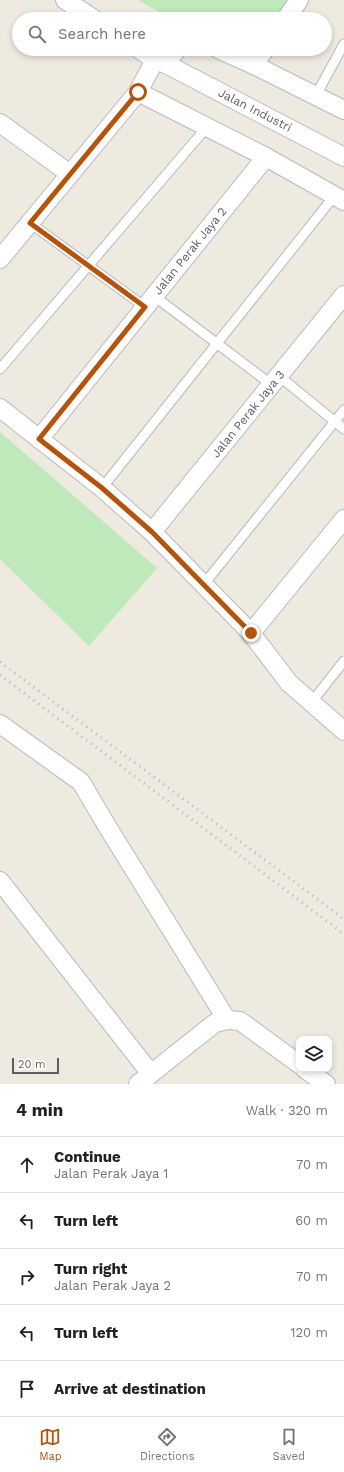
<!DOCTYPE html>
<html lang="en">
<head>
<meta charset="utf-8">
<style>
	body { margin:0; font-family:"Work Sans",sans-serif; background:#f6f6f6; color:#202124 }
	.controls { position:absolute; right:12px; bottom:12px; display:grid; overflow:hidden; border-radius:8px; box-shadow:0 2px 6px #0003 }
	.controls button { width:36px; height:36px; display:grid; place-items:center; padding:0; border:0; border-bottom:1px solid #e0e0e0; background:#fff; color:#202124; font:20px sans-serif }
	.scale { position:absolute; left:12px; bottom:10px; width:47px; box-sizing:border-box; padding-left:4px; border:2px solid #595f63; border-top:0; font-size:11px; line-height:14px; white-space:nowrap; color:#595f63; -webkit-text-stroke:3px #fff; paint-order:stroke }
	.stop { position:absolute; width:12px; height:12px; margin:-9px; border:3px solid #b45309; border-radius:50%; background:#fff }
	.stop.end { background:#b45309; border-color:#fff; box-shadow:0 1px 4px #0008 }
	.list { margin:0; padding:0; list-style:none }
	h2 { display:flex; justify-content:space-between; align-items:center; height:52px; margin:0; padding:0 16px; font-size:17px }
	h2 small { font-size:13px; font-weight:400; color:#757577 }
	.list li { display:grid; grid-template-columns:26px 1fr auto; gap:12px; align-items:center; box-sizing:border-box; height:56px; padding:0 16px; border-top:1px solid #e0e0e0 }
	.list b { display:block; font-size:15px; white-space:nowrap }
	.list p { margin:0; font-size:13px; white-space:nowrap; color:#757577 }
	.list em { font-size:13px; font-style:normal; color:#757577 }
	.icon { flex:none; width:22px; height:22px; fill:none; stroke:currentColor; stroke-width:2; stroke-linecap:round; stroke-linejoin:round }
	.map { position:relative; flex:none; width:344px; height:1084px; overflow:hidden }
	.search { position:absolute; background:#fff; box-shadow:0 2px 6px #0003; left:12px; right:12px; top:12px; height:44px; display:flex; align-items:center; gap:10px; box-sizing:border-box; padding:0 14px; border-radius:22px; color:#757577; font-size:15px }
	.sheet { height:332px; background:#fff }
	nav { display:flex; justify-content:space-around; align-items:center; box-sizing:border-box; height:56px; border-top:1px solid #e0e0e0; background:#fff; font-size:11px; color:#757577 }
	nav a { display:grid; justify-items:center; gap:2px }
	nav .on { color:#b45309 }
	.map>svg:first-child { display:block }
</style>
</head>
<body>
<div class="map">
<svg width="344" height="1084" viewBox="0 0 344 1084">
	<rect width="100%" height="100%" fill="#eeeae0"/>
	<g fill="#bfe9ba">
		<polygon points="138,0 299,0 286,19 172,19"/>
		<polygon points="0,432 157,568 89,646 0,559"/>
	</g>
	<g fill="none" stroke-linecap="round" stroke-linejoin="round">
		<defs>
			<g id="service">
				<polyline points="316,95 344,44"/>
				<polyline points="30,223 145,307"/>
				<polyline points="154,296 272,385"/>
				<polyline points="0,369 207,127"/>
				<polyline points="279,376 344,429"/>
				<polyline points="102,488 335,195"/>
				<polyline points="204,584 344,410"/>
				<polyline points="311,703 344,661"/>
			</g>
			<g id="minor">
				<polyline points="65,0 94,19"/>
				<polyline points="286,19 299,0"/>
				<polyline points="139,49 155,60 166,64 344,157"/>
				<polyline points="218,49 254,65 344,110"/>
				<polyline points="166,64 177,49"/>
				<polyline points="254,65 265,49"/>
				<polyline points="138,92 266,157 344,201"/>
				<polyline points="0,123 70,174"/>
				<polyline points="0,259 138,92 155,60"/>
				<polyline points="0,408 102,488 152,532 251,633 289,683 344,731"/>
				<polyline points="39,439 266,157"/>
				<polyline points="152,532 344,295"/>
				<polyline points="251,633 344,519"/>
				<polyline points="0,724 81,782 107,826 227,1020"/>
				<polyline points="0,881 151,1074"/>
				<polyline points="305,1069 326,1084"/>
				<polyline points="138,1084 215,1023 227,1020 240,1021 299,1064"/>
			</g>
		</defs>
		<use href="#service" stroke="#b6babf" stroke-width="11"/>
		<use href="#minor" stroke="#b6babf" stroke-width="20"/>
		<use href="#service" stroke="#fff" stroke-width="9"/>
		<use href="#minor" stroke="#fff" stroke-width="18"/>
		<g stroke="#b3b4b4" stroke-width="3" stroke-dasharray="1 5" stroke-linecap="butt">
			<polyline points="0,662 344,919"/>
			<polyline points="0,675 344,934"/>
		</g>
	</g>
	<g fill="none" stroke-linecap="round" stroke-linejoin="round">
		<polyline stroke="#b45309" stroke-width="5" points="138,92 30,223 145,307 39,439 102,488 152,532 251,633"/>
	</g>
	<g text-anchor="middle" stroke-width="4" stroke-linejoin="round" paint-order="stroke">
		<g font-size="12" fill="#595f63" stroke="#fff">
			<text transform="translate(255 110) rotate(27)" y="4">Jalan Industri</text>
			<text transform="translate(190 251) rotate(-51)" y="4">Jalan Perak Jaya 2</text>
			<text transform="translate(248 414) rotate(-51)" y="4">Jalan Perak Jaya 3</text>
		</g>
	</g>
</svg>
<div class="controls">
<button><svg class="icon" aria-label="layers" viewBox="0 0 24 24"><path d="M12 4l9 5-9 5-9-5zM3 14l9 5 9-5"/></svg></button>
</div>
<div class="scale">20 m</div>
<div class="stop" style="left:138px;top:92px"></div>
<div class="stop end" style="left:251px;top:633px"></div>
<div class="search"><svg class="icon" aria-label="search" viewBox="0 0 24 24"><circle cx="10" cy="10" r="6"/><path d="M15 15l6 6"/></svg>Search here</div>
</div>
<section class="sheet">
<h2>4 min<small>Walk · 320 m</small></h2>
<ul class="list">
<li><svg class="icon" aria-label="ahead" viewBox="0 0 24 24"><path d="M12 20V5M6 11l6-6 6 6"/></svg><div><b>Continue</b><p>Jalan Perak Jaya 1</p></div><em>70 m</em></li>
<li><svg class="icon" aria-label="left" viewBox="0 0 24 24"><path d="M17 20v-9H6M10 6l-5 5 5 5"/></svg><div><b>Turn left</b></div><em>60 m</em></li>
<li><svg class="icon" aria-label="right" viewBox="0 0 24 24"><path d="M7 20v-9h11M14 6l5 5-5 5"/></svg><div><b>Turn right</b><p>Jalan Perak Jaya 2</p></div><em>70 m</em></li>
<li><svg class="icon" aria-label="left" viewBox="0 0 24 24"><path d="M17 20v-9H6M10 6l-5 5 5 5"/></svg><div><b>Turn left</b></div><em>120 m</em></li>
<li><svg class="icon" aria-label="arrive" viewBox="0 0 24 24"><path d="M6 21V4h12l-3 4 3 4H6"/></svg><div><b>Arrive at destination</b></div></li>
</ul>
</section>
<nav>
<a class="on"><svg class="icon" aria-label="map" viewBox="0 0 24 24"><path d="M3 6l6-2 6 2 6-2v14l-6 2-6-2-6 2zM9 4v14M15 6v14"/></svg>Map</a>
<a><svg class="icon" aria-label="directions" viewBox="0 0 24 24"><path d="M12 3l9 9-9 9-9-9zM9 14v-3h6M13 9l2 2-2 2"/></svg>Directions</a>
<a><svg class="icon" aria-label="saved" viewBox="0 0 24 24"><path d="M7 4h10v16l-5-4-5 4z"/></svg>Saved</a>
</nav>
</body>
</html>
